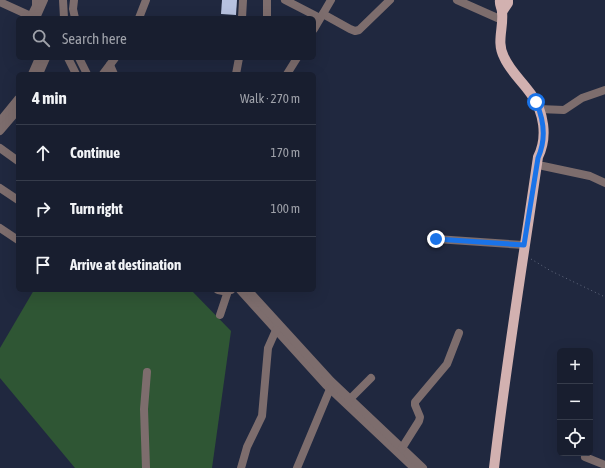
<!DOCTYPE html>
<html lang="en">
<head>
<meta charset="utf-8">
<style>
	body { margin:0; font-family:"Asap Condensed",sans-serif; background:#212737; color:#f1f3f6 }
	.controls { position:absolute; right:12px; bottom:12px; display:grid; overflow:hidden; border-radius:6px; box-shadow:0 4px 16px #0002 }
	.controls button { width:36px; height:36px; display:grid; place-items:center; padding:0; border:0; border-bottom:1px solid #363c4b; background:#181e2f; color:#f1f3f6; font:20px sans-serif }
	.stop { position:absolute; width:12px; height:12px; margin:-9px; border:3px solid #1a73e8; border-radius:50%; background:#fff }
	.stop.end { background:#1a73e8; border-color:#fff; box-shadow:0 1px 4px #0008 }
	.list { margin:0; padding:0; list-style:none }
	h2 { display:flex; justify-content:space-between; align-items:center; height:52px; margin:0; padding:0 16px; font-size:17px }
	h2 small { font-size:13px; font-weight:400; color:#9fa2aa }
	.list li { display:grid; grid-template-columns:26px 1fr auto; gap:12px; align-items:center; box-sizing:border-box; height:56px; padding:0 16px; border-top:1px solid #363c4b }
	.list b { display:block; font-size:15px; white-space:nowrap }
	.list em { font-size:13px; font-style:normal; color:#9fa2aa }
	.icon { flex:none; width:22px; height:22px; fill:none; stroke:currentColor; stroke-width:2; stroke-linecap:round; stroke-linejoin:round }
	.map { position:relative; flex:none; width:605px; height:468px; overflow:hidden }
	.search { position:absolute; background:#181e2f; box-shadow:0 4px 16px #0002; left:16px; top:16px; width:300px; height:44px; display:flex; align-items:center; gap:10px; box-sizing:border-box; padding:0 14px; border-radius:6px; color:#9fa2aa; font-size:15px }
	.panel { position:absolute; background:#181e2f; box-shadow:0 4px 16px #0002; left:16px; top:72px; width:300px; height:220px; border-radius:6px }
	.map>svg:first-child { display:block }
</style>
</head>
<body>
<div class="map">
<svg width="605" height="468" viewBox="0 0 605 468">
	<rect width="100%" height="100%" fill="#20283f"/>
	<polygon fill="#2f5634" points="34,290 191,290 231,331 212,468 75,468 0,378 0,348"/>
	<polygon fill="#b7c2e0" points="222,0 237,0 236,15 221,14"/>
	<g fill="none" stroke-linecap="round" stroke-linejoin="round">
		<polyline stroke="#61687d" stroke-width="1" stroke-dasharray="1 3" stroke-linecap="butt" points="531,259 551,271 605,297"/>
		<g stroke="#7d6d6d" stroke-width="8">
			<polyline points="63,0 64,18"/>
			<polyline points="74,0 73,9 75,18"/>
			<polyline points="285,0 320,18"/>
			<polyline points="457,0 502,20"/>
			<polyline points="0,2 35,18"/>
			<polyline points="323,14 350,29 355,31 359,30 390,0"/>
			<polyline points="31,16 36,6 36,0"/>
			<polyline points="36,18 44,0"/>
			<polyline points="139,18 146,0"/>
			<polyline points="242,18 243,0"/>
			<polyline points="267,18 267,0"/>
			<polyline points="314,29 331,0"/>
			<polyline points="68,58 76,74"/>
			<polyline points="79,58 87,74"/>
			<polyline points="110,65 114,74"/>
			<polyline points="32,74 39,58"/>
			<polyline points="39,74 46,58"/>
			<polyline points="103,74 115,58"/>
			<polyline points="236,74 239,58"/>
			<polyline points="287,74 297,58"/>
			<polyline points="539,109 564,110 582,98 605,90"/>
			<polyline points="0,121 18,99"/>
			<polyline points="0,131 18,110"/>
			<polyline points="0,148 18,161"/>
			<polyline points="543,166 590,176 605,183"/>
			<polyline points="0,188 18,200"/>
			<polyline points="0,228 18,240"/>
			<polyline points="436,239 524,245"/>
			<polyline points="218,290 223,291 231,290"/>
			<polyline points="240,290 326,385 414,468"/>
			<polyline points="248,290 331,381 423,468"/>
			<polyline points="220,315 228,291"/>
			<polyline points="346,403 371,378"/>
			<polyline points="402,448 419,421 420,417 415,405 415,402 447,364 459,333"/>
			<polyline points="585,457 605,465"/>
			<polyline points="146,468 144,409 147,372"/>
			<polyline points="241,468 247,447 262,416 268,348 276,330"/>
			<polyline points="297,468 330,389"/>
		</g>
		<g stroke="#d2b1b0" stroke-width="10">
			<polyline points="502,12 508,3 508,0"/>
			<path d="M494,468C506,364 523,261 538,157C548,137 544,112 531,94C522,81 510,71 504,57C496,42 504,27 502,12C502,8 499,4 500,0"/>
		</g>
	</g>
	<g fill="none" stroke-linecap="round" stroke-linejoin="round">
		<path stroke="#1a73e8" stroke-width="5" d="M436,239L524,245L538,158C546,140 544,120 536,102"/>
	</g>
</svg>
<div class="controls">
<button>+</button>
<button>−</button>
<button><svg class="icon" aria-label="locate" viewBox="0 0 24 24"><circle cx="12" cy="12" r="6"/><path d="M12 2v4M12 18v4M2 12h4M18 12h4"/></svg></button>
</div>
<div class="stop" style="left:536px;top:102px"></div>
<div class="stop end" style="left:436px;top:239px"></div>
<div class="search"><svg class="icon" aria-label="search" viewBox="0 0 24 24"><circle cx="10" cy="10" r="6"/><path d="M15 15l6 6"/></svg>Search here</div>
<section class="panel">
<h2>4 min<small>Walk · 270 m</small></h2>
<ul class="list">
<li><svg class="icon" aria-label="ahead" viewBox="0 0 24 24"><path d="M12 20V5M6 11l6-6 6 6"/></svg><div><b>Continue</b></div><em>170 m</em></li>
<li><svg class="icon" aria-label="right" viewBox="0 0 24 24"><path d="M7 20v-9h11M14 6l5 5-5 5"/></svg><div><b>Turn right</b></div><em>100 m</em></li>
<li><svg class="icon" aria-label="arrive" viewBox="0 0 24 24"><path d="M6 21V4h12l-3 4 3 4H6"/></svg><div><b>Arrive at destination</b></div></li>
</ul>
</section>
</div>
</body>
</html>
